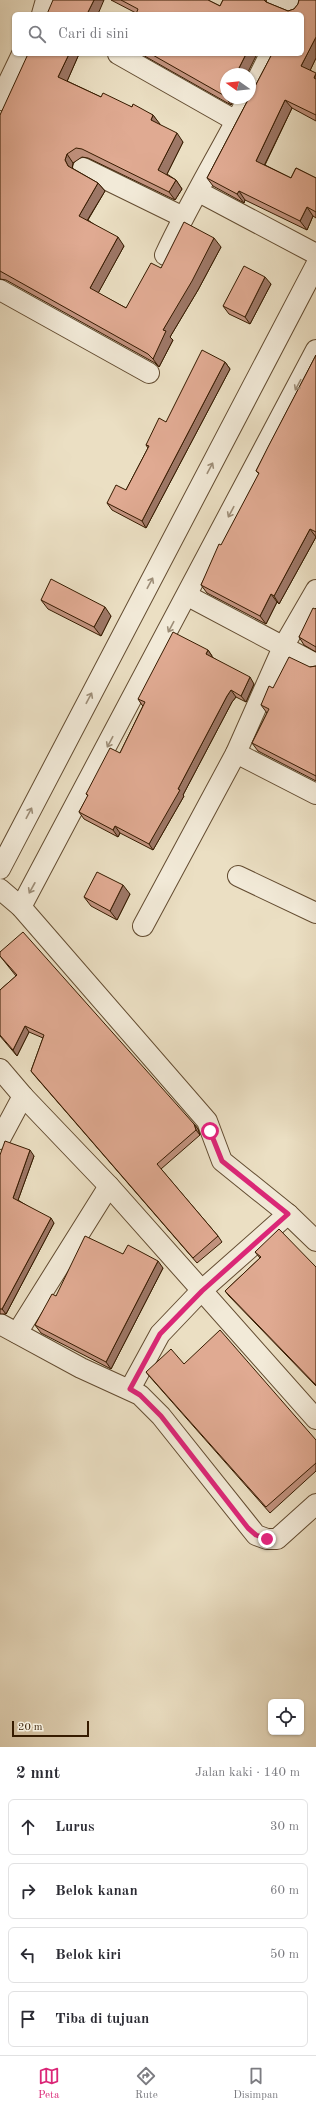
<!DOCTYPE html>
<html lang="id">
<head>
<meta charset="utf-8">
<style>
	body { margin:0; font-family:"Old Standard TT",serif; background:#f7f7f7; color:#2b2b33 }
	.controls { position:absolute; right:12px; bottom:12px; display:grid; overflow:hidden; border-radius:6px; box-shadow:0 1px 3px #0004 }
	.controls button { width:36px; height:36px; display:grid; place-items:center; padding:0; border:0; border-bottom:1px solid #e1e1e2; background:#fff; color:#2b2b33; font:20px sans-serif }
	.compass { position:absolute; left:220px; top:68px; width:36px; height:36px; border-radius:50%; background:#fff; box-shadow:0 1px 3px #0004; rotate:285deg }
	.scale { position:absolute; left:12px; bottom:10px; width:77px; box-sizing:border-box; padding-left:4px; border:2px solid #361b00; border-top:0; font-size:11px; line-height:14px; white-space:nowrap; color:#361b00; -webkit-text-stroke:3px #f2ead8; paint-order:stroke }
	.stop { position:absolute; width:12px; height:12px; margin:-9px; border:3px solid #db2777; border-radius:50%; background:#fff }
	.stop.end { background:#db2777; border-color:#fff; box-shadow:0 1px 4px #0008 }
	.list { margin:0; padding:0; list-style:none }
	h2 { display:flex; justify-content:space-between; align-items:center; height:52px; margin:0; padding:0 16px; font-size:17px }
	h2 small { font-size:13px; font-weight:400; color:#7c7c81 }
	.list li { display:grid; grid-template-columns:26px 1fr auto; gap:12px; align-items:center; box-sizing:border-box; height:56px; margin:0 8px 8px; padding:0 8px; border:1px solid #e1e1e2; border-radius:6px }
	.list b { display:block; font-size:15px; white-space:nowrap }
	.list em { font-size:13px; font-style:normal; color:#7c7c81 }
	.icon { flex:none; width:22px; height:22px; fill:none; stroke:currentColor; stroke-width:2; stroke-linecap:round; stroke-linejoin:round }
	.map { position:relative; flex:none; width:316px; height:1747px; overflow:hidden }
	.search { position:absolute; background:#fff; box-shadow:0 1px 3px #0004; left:12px; right:12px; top:12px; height:44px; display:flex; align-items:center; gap:10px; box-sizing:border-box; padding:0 14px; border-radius:6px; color:#7c7c81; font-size:15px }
	.sheet { height:308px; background:#fff }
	nav { display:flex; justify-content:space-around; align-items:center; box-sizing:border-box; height:56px; border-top:1px solid #e1e1e2; background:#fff; font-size:11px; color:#7c7c81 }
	nav a { display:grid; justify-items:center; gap:2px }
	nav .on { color:#db2777 }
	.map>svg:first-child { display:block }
</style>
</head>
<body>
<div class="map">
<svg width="316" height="1747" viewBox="0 0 316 1747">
	<rect width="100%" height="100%" fill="#ebdfc3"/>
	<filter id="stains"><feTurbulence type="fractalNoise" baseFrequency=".005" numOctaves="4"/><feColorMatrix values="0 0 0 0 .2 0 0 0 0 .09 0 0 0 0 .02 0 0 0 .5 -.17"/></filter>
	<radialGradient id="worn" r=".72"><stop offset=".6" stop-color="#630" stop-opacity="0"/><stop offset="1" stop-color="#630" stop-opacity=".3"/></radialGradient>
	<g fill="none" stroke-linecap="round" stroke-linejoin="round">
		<defs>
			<g id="minor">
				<polyline points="277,0 294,8"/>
				<polyline points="42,14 46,0"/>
				<polyline points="118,54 236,121"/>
				<polyline points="250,94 270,54"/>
				<polyline points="0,100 22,54"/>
				<polyline points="83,168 183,217"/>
				<polyline points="199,192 316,254"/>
				<path d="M165,255C190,201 221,151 248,98"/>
				<polyline points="0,290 149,373"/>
				<polyline points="188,596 316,664"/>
				<polyline points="236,753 316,794"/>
				<polyline points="0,869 316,265"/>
				<polyline points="238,876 316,913"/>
				<polyline points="0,889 21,907 207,1121 222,1161 288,1214 316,1241"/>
				<polyline points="21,907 316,350"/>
				<polyline points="143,926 236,753 283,647 316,590"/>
				<polyline points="0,1069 23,1096 109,1186 316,1419"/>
				<polyline points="0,1139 23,1096"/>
				<polyline points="0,1324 81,1368 140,1395 161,1416 256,1535 267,1539 277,1539 316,1504"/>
				<polyline points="17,1333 109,1186"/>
				<polyline points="130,1389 160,1334 201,1291 288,1214"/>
			</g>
		</defs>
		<use href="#minor" stroke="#634c31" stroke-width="22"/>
		<use href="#minor" stroke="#f2ead8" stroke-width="20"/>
	</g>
	<g fill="#c1927e" stroke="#361b00">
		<polygon points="111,0 208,0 220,6 223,0 266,0 266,2 288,11 294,9 298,4 299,0 316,0 316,58 310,70 316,74 316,121 292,108 265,165 291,178 296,168 316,178 316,218 313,216 307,230 245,200 244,203 213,186 207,178 249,98 250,98 250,96 272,54 302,54 302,14 136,14 136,13"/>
		<polygon points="79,54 67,81 101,97 132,107 153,115 159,124 183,142 167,174 176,180 182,189 175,200 88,158 82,157 73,163 72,168 98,183 105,191 88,220 124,246 98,293 126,308 161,268 221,247 198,290 170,337 173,340 159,367 155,363 6,280 0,279 0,115"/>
		<polygon points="141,54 257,54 226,74 226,98 235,98 231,105"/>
		<polygon points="271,284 250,324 229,314 223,306"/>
		<polygon points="316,355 316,537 279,604 277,602 266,624 207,593 201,585 259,474 256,471"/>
		<polygon points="225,362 230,369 146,528 112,510 107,503 126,490 148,448 146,445 166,422"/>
		<polygon points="41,600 111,616 101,636 48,609"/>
		<polygon points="316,608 316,652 304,645 299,637"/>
		<polygon points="208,650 212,656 212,657 254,684 246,702 236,697 232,702 183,795 184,796 153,850 120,833 118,837 84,819 79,812 88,796 86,794 120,753 143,706 142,705 138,699"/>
		<polygon points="316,666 316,781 258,751 252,743 267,713 261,705 273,688 310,667"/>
		<polygon points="130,894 117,920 91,906 84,897"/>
		<polygon points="0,952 194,1124 198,1129 200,1135 161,1169 218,1236 222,1242 197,1263 35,1076 31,1071 43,1038 29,1032 17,1056 0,1036 0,990 16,976 0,956"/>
		<polygon points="0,1155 34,1156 18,1200 54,1223 6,1314 0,1314"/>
		<polygon points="255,1252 316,1267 316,1386 229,1296 225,1291 260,1258"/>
		<polygon points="123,1254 163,1268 111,1369 41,1333 35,1325 56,1296"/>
		<polygon points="184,1364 316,1440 316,1471 270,1513 150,1377 146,1372"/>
	</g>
	<g fill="#9d7766" stroke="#361b00">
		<polygon points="94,0 104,0 98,14 87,14"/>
		<polygon points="316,37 316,58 308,75 301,66"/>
		<polygon points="69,54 79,54 65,86 58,77"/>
		<polygon points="246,54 257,54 247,74 236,74"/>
		<polygon points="316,73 316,81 314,78"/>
		<polygon points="226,98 235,98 231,105"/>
		<polygon points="285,100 292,108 262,170 256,161"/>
		<polygon points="153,115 160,124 157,129 151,120"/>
		<polygon points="177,133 183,142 165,178 158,170"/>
		<polygon points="67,154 73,163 72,169 68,166 65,160"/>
		<polygon points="176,180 182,189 175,200 169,192"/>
		<polygon points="98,183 105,191 85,224 79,216"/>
		<polygon points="239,191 245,200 244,203 237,194"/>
		<polygon points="307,207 313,216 307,230 300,221"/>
		<polygon points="118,237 124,246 96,297 90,288"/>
		<polygon points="214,238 221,247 198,290 170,337 173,340 159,367 153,359 163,330"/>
		<polygon points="265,277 271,284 250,324 245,317"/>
		<polygon points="225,362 230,369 146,528 142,521"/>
		<polygon points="310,529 316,537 279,604 274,596"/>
		<polygon points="271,594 277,602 266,624 260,616"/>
		<polygon points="105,607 111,616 101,636 94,627"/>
		<polygon points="208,650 212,656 210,661 206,654"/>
		<polygon points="250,677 254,684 246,702 241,696"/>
		<polygon points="231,690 236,697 232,702 183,795 184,796 153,850 149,844 227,696"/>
		<polygon points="115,826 120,833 118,837 113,830"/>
		<polygon points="123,885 130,894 117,920 110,911"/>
		<polygon points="25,1026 29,1032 17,1056 13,1050"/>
		<polygon points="194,1124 198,1129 200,1135 196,1130"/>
		<polygon points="30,1150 34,1156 17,1203 13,1198"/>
		<polygon points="51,1218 54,1223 6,1314 2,1309"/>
		<polygon points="158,1261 163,1268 111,1369 106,1362"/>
	</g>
	<g fill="#e0aa92" stroke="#361b00">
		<polygon points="53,0 94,0 87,14 47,14"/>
		<polygon points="121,0 208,0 220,6 223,0 264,0 266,2 288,11 294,9 298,4 299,0 316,0 316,37 301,66 316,73 314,78 316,79 316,115 285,100 256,161 291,178 296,168 316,178 316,212 307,207 300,221 239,191 237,194 207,178 249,98 250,98 250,96 272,54 302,54 302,14 136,14 138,9"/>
		<polygon points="28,54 69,54 58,77 101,97 103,93 132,107 133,104 153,115 151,120 177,133 158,170 176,180 169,192 82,149 76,148 67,154 65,160 68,166 98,183 79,216 118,237 90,288 126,308 151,263 161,268 184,222 214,238 192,281 163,330 166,331 153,359 148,354 0,271 0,115"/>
		<polygon points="151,54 246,54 236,74 226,74 226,95 225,96"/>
		<polygon points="244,266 265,277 245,317 223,306"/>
		<polygon points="202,350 225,362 142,521 107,503 116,485 126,490 149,446 146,445 159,418 166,422"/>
		<polygon points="316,355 316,532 310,529 274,596 271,594 260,616 201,585 219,544 221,545 259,473 256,471 268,447"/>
		<polygon points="51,579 105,607 94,627 41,600"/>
		<polygon points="313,608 315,609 316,608 316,647 299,637"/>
		<polygon points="173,632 208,650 206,654 250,677 241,696 231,690 227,696 178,789 180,790 149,844 115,826 113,830 79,812 88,795 86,794 110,748 120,753 145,702 138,699"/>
		<polygon points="289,657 310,667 316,666 316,776 252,743 269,709 261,705 269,686 273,688"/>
		<polygon points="97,872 123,885 110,911 84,897"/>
		<polygon points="23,932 194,1124 196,1130 157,1164 218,1236 193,1258 31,1071 44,1035 25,1026 13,1050 0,1035 0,990 17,975 0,956 0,952"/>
		<polygon points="5,1141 30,1150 13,1198 51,1218 2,1309 0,1309 0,1155"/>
		<polygon points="279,1229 316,1267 316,1385 225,1291 261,1257 255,1252"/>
		<polygon points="85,1236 123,1254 128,1245 158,1261 106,1362 35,1325 52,1294 56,1296"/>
		<polygon points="220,1330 316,1440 316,1463 266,1507 146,1372 171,1349 184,1364"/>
	</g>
	<defs><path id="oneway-shaft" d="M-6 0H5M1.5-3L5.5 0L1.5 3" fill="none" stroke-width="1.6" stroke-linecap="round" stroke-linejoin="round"/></defs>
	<g stroke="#9d8d77">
		<use href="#oneway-shaft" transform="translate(298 385) rotate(118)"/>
		<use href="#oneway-shaft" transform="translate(210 468) rotate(-62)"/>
		<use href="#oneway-shaft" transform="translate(231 512) rotate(118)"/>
		<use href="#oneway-shaft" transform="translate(150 583) rotate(-62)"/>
		<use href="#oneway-shaft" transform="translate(171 627) rotate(118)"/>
		<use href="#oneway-shaft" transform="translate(89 698) rotate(-62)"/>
		<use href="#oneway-shaft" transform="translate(110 742) rotate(118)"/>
		<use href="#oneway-shaft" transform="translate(29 813) rotate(-62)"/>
		<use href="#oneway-shaft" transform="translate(32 888) rotate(119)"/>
	</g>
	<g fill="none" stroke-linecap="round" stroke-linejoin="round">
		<polyline stroke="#db2777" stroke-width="5" points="210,1131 222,1161 288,1214 202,1291 160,1334 130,1389 140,1395 161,1416 248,1528 256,1535 267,1539"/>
	</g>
	<rect width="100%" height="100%" filter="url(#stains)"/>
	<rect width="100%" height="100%" fill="url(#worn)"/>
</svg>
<div class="controls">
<button><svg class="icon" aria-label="locate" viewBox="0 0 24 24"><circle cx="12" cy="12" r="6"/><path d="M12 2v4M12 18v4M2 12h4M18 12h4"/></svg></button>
</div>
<svg class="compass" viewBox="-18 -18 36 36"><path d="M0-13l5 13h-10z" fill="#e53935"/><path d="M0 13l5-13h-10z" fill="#7c7c81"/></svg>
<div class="scale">20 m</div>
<div class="stop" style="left:210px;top:1131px"></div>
<div class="stop end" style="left:267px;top:1539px"></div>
<div class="search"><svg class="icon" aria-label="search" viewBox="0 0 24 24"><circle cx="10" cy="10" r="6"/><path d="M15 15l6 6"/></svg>Cari di sini</div>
</div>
<section class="sheet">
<h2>2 mnt<small>Jalan kaki · 140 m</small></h2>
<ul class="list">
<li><svg class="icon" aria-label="ahead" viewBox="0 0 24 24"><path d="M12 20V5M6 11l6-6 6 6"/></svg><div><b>Lurus</b></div><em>30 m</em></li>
<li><svg class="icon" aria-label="right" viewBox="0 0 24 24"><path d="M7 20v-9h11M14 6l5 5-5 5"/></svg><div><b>Belok kanan</b></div><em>60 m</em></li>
<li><svg class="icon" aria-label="left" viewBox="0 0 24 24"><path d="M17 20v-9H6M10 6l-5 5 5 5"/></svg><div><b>Belok kiri</b></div><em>50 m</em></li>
<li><svg class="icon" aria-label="arrive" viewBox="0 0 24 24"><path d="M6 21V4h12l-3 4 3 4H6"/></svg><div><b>Tiba di tujuan</b></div></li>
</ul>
</section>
<nav>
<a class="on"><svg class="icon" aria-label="map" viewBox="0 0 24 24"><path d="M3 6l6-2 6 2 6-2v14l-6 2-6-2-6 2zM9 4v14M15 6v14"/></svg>Peta</a>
<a><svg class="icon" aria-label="directions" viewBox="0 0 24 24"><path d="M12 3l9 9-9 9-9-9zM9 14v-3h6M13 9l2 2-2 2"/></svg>Rute</a>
<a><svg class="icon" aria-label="saved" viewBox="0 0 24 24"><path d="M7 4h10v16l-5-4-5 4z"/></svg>Disimpan</a>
</nav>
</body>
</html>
